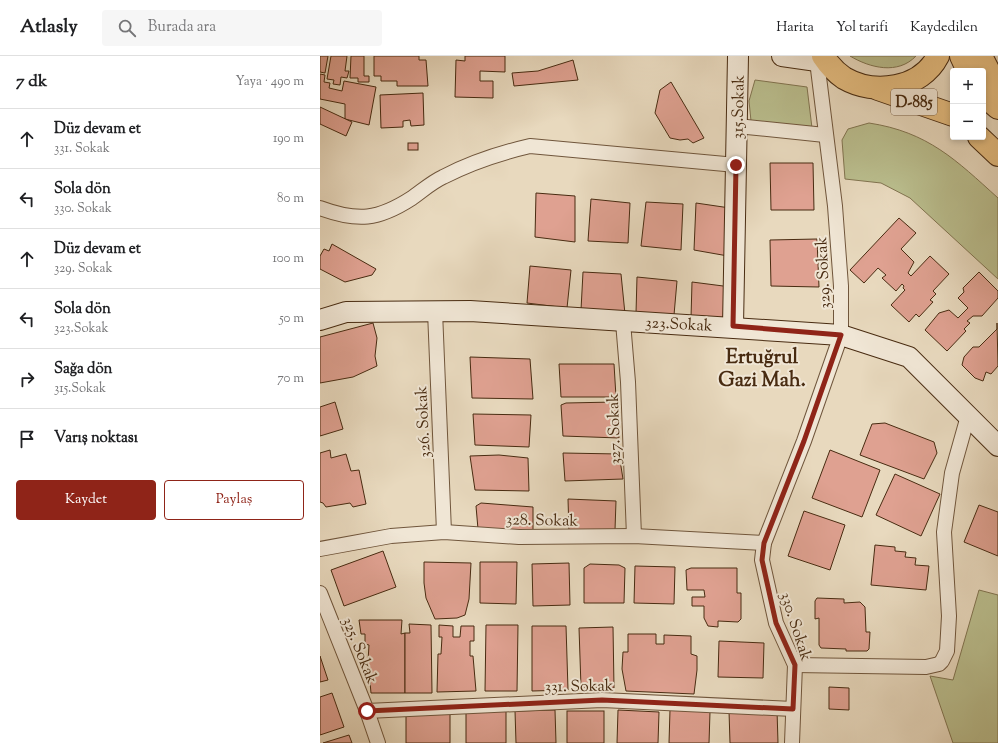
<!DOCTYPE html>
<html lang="tr">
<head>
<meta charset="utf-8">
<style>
	body { margin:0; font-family:"Sorts Mill Goudy",serif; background:#f6f6f6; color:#202124 }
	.controls { position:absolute; right:12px; top:12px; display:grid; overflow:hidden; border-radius:4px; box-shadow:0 2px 6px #0003 }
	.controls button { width:36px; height:36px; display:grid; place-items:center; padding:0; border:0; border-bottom:1px solid #e0e0e0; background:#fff; color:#202124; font:20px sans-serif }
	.stop { position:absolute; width:12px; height:12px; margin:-9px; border:3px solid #8f2418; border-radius:50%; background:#fff }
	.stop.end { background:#8f2418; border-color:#fff; box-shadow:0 1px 4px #0008 }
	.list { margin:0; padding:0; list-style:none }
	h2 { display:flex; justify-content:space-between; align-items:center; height:52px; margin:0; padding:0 16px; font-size:17px }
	h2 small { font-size:13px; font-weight:400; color:#757577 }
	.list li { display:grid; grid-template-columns:26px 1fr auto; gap:12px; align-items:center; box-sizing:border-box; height:60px; padding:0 16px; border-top:1px solid #e0e0e0 }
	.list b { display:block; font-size:15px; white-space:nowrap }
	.list p { margin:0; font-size:13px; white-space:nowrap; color:#757577 }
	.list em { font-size:13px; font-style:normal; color:#757577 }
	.actions { display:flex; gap:8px; padding:12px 16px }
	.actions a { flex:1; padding:9px 0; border:1px solid #8f2418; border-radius:4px; text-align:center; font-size:14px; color:#8f2418 }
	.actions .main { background:#8f2418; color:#fff }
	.icon { flex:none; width:22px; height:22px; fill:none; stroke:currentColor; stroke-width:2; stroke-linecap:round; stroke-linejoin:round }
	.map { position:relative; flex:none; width:678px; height:687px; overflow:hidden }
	header { display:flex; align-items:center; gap:24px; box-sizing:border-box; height:56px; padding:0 20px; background:#fff; border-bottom:1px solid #e0e0e0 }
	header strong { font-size:19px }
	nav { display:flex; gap:22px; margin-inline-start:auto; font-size:14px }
	.search { width:280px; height:36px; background:#f6f6f6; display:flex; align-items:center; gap:10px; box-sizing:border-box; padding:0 14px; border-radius:4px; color:#757577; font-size:15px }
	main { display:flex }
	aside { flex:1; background:#fff }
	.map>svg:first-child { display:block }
</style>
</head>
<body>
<header>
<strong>Atlasly</strong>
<div class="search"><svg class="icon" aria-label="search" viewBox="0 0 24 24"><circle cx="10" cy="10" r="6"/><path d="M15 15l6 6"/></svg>Burada ara</div>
<nav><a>Harita</a><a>Yol tarifi</a><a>Kaydedilen</a></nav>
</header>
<main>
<aside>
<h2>7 dk<small>Yaya · 490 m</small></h2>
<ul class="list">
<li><svg class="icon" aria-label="ahead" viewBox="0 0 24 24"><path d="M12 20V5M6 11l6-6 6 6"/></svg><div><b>Düz devam et</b><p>331. Sokak</p></div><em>190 m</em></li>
<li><svg class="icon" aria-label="left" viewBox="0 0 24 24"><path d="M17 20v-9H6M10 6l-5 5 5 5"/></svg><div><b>Sola dön</b><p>330. Sokak</p></div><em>80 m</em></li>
<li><svg class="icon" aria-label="ahead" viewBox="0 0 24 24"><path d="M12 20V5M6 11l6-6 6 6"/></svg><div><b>Düz devam et</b><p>329. Sokak</p></div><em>100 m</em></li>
<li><svg class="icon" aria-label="left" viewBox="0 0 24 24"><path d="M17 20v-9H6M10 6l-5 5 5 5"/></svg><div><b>Sola dön</b><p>323.Sokak</p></div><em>50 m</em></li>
<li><svg class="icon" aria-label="right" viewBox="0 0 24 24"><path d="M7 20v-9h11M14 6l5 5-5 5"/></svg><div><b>Sağa dön</b><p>315.Sokak</p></div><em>70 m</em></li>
<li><svg class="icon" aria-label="arrive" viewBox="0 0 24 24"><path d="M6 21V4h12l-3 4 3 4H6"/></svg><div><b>Varış noktası</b></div></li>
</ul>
<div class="actions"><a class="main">Kaydet</a><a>Paylaş</a></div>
</aside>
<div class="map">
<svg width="678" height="687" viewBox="0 0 678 687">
	<rect width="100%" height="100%" fill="#e8d9be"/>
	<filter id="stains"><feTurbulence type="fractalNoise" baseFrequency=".005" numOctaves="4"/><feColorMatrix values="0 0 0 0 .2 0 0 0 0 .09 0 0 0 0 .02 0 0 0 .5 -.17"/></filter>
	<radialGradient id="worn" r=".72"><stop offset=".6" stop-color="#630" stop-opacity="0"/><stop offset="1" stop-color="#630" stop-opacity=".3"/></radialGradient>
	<g fill="#babe8e" stroke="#817450">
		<path d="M530,0H596C578,19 550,12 530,0Z"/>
		<polygon points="435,24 487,31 492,72 431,65 429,45"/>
		<path d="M549,67C608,76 636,104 678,142V223L590,142L561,127L525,123L522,84L528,73Z"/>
		<polygon points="659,534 678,539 678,687 633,687 610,620 633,624"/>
	</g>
	<g fill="#dfa191" stroke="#482b11">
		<polygon points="0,0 8,0 5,17 0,16"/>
		<polygon points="11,0 27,0 25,15 29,15 27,22 21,21 20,29 13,28 14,24 7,23"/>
		<polygon points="31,0 44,0 44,20 49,20 49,26 38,26 38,22 30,22"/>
		<polygon points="54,0 99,0 99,4 106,4 108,30 77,30 77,25 61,25 61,20 54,20"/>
		<polygon points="145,0 185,0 185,16 160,15 160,25 173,25 173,42 135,41 136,4 145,5"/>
		<polygon points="253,4 258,24 194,30 192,17 218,15"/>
		<polygon points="0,18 5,19 4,26 10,27 9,32 22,35 24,25 56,31 49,69 25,63 25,48 0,43"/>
		<polygon points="351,26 384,82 373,87 368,83 360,84 350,82 335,57 340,34"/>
		<polygon points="103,37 104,69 91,70 90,64 83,65 83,71 61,72 60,39"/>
		<polygon points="0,51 32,66 26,80 0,68"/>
		<rect x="88" y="87" width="10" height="7"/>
		<polygon points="450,107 493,107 494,154 451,154"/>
		<polygon points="216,137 255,140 255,186 215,181"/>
		<polygon points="271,143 310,147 308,187 268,185"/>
		<polygon points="326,146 363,148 361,194 321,190"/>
		<polygon points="376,147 410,152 408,200 374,194"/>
		<polygon points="579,162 596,177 581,193 594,206 588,217 591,220 610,200 629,218 613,235 616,238 610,244 613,246 599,261 596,258 589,266 571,249 585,234 583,232 584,230 582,228 576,235 562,222 566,219 558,212 544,227 530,214"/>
		<polygon points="497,183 499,231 451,230 450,184"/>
		<polygon points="12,188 56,213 52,219 25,226 0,213 0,200 4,193 9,195"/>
		<polygon points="210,210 251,214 247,252 207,247"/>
		<polygon points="263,216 301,218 305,258 261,254"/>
		<polygon points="659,216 678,235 678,242 662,260 653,260 647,265 650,267 644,273 646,275 627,295 605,274 619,257 629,254 638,262 648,252 638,242 644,236 643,232"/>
		<polygon points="317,221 357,225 354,259 316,257"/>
		<polygon points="372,226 411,231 411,266 371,262"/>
		<polygon points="53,267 57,282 55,300 57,310 33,321 0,327 0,281"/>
		<polygon points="677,267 678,310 671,318 666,316 663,325 655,322 642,309 644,301 653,291 659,291 677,273"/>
		<polygon points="150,301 210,303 213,343 152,342"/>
		<polygon points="239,308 294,308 296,341 241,341"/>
		<polygon points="15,346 23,373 0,380 0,351"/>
		<polygon points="295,346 299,382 243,380 241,349 246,347"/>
		<polygon points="153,358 211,359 209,391 155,389"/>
		<polygon points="565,367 614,386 617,397 604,423 540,399 552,368"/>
		<polygon points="10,394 11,402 26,398 31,415 39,414 46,448 33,451 30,447 6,451 3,447 0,446 0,397"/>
		<polygon points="510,394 560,414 542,461 492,442"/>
		<polygon points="243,397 299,398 303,423 245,425"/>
		<polygon points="150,400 179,399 208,402 209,435 155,434"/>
		<polygon points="575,418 620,438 601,480 556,459"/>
		<polygon points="248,443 296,445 295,474 249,476"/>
		<polygon points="161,447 213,451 213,477 158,473 156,450"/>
		<polygon points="659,449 678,456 678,500 644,486"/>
		<polygon points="484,455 525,469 510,514 468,500"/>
		<polygon points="555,489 575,491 575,495 586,496 585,501 596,502 595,509 609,510 606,534 551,529"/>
		<polygon points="63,495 76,531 24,550 11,514"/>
		<polygon points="104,506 151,507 149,543 145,559 137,562 115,563 106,542 104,527"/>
		<polygon points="160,506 197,506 196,548 160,547"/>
		<polygon points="249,507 250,549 213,550 212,508"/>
		<polygon points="270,508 299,509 305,512 304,547 264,547 264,512"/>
		<polygon points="315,510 355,511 354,548 314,547"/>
		<polygon points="371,512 417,512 417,537 421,537 421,563 418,566 398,565 398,571 388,570 384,562 384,550 372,550 372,541 385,541 384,534 367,534 366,514"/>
		<polygon points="497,542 524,543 524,547 540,546 545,551 546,576 550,576 549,593 547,595 526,595 526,593 501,592 499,589 499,562 495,563 495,545"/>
		<polygon points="39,564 82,564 81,578 85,577 85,637 51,637 48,605 49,589 45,588 45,578 41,578"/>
		<polygon points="89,568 111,569 112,637 85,637 85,577 90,577"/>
		<polygon points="119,569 133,570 133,581 140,581 141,570 154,570 154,585 150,585 150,600 153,600 156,635 117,636 118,598 121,598 122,581 119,581"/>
		<polygon points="166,569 198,569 197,635 165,635"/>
		<polygon points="212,570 246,570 248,634 212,635"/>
		<polygon points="293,571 294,632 261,631 259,572"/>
		<polygon points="308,578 336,578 336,588 344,588 344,579 371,580 371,598 377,600 377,614 374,638 306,635 302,613 303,596 308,596"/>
		<polygon points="399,585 444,587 443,622 398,621"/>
		<polygon points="0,600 8,624 0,626"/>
		<polygon points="509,631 529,632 529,654 509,653"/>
		<polygon points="12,637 24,671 0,679 0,641"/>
		<rect x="86" y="654" width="44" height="33"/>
		<polygon points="235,654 236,687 196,687 195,655"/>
		<polygon points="298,654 339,656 338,687 297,687"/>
		<polygon points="350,654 390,656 389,687 349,687"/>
		<polygon points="457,654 458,687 410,687 409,655"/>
		<rect x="146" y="655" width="40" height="32"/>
		<rect x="247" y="655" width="37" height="32"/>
		<polygon points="29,679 32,687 3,687"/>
	</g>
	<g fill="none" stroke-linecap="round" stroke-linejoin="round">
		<defs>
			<g id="street">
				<polyline points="417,70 505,79"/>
				<path d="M0,152C38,166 58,164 92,142C102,135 112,126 123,121C150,107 180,97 210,90L416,109"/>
				<polyline points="115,255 124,476"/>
				<polyline points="303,266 308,326 314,480"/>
				<polyline points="0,493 71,480 124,476 199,481 314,480 444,487"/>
				<polyline points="0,537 47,655 58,687"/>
				<polyline points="475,609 606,611 619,608 622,605 627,595 629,560 624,476 632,417 648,360"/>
				<polyline points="47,655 282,644 473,653"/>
				<polyline points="472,687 475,609 456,567 442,504 444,487 484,385 521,279 521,230 515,150 497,5"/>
			</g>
			<g id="secondary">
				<polyline points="462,0 497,5 511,11"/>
				<polyline points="0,264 26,256 150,255 521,279 589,301 678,390"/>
				<polyline points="413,270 418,0"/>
			</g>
			<g id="highway">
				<path d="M503,0C509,9 515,16 524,22C555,40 601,33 618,0"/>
				<polyline points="641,0 648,15"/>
				<polyline points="661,0 678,33"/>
				<polyline points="558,33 633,59"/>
				<polyline points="663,39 678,52"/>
				<polyline points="659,81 678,99"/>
			</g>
		</defs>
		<use href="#street" stroke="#70563c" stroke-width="16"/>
		<use href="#secondary" stroke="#482b11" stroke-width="22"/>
		<use href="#highway" stroke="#482b11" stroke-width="24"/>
		<use href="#street" stroke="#f0e6d5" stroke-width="14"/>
		<use href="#secondary" stroke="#f0e6d5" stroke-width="20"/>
		<use href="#highway" stroke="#e4bc7f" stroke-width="22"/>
	</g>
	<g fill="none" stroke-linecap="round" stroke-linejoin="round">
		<polyline stroke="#8f2418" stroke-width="5" points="47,655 282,644 473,653 475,609 456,567 442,504 444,487 484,385 521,279 413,270 416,109"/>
	</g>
	<g text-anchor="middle" stroke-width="4" stroke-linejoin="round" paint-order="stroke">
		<rect fill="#f0e6d5" stroke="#7a634c" stroke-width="1" x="571" y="33" width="46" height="26" rx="3"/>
		<g font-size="15" font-weight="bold" fill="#482b11">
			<text x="594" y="51">D-885</text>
		</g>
		<g font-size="16" fill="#482b11" stroke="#f0e6d5">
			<text transform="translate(417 51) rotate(-89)" y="6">315.Sokak</text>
			<text transform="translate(502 217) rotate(-93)" y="6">329. Sokak</text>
			<text transform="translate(359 267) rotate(3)" y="6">323.Sokak</text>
			<text transform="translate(102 366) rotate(-93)" y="6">326. Sokak</text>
			<text transform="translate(293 373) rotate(-92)" y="6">327. Sokak</text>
			<text transform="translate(222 463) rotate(1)" y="6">328. Sokak</text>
			<text transform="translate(477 570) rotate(72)" y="6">330. Sokak</text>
			<text transform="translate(41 594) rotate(68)" y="6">325. Sokak</text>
			<text transform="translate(259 629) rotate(-1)" y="6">331. Sokak</text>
		</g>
		<g font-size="20" font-weight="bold" fill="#482b11" stroke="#f0e6d5">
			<text x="442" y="307">Ertuğrul<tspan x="442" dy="23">Gazi Mah.</tspan></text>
		</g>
	</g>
	<rect width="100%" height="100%" filter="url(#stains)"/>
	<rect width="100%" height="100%" fill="url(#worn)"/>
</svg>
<div class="controls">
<button>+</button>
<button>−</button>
</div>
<div class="stop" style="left:47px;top:655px"></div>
<div class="stop end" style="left:416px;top:109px"></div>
</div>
</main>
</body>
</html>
